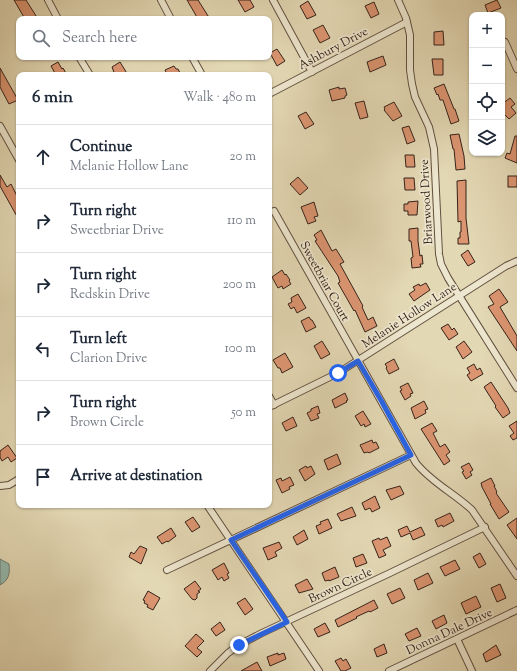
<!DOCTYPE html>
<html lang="en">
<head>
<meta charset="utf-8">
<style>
	body { margin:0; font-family:"Sorts Mill Goudy",serif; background:#f6f6f7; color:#1f2937 }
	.controls { position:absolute; right:12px; top:12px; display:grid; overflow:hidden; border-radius:8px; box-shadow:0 1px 3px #0004 }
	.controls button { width:36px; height:36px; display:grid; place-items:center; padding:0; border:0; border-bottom:1px solid #e0e1e3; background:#fff; color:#1f2937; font:20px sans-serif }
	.stop { position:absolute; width:12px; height:12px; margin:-9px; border:3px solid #2563eb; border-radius:50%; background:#fff }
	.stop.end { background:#2563eb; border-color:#fff; box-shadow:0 1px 4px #0008 }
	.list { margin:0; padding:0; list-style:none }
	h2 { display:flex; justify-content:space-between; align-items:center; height:52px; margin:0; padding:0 16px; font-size:17px }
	h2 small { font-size:13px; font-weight:400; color:#747a83 }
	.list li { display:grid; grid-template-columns:26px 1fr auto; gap:12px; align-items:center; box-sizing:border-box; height:64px; padding:0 16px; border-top:1px solid #e0e1e3 }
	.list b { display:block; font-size:15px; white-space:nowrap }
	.list p { margin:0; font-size:13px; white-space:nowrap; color:#747a83 }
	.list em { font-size:13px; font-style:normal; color:#747a83 }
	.icon { flex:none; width:22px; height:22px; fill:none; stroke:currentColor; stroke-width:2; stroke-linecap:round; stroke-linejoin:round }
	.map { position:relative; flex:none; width:517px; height:671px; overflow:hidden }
	.search { position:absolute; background:#fff; box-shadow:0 1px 3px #0004; left:16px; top:16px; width:256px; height:44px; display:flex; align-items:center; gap:10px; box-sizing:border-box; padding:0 14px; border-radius:8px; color:#747a83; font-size:15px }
	.panel { position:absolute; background:#fff; box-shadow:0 1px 3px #0004; left:16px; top:72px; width:256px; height:436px; border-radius:8px }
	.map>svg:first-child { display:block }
</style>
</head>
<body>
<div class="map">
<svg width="517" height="671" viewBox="0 0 517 671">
	<rect width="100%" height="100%" fill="#e3d8b4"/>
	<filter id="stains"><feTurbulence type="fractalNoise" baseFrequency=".005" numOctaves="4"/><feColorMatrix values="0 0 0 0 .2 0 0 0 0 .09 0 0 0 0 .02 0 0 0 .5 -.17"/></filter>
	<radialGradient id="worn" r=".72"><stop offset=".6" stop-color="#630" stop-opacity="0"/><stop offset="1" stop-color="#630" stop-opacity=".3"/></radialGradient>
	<path fill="#95baad" stroke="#6f7d72" d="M0,559L9,564C10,574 9,580 0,585Z"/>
	<g fill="#db9571" stroke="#36221a">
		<polygon points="14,0 26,0 38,19 25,19"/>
		<polygon points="187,0 198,0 210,19 198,19"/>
		<polygon points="238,0 250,0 254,7 245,12"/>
		<polygon points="497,0 501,8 488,13 485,5"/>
		<polygon points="308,1 316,15 307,19 300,6"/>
		<polygon points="374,2 379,14 371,18 365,6"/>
		<polygon points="323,25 330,38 320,43 313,30"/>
		<polygon points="443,31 444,45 434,45 434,32"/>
		<polygon points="277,49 285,61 277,66 270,53"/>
		<polygon points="383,56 386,65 370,72 367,62"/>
		<polygon points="432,59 443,59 443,75 434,75"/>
		<polygon points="58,62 62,69 63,68 67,75 56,75 51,66"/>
		<polygon points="120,62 128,75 115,75 112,67"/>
		<polygon points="174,66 176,69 178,69 181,75 166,75 167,74 165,70"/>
		<polygon points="0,68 18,100 9,104 0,87"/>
		<polygon points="444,84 454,109 455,109 459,121 451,124 443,100 440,100 438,94 437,95 434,88"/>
		<polygon points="339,87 339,89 345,88 347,95 345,96 345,98 332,101 329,90"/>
		<polygon points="510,98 515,104 511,107 516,113 509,119 502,112 502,104"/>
		<polygon points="364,101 368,117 360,119 355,103"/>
		<polygon points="394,102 402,116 393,121 384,110 385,109 384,107"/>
		<polygon points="306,112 314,124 305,129 298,116"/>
		<polygon points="409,126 415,141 407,144 402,128"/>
		<polygon points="459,134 464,156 465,169 456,170 454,149 453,149 450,135"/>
		<polygon points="515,136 517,136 517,163 505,158 507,153 510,154"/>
		<polygon points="405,155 414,155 415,167 406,167"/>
		<polygon points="0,175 7,187 11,184 19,200 19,220 0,186"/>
		<rect x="508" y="176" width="9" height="11"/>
		<polygon points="298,177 308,188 300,195 290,184"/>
		<polygon points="404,178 414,178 415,190 405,190"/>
		<polygon points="466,180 466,218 469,244 458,244 458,238 460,238 460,232 461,232 461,221 458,222 457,181"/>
		<polygon points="418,201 417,215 408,215 408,211 404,211 404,204 408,204 408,202"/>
		<polygon points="314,202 318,216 314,217 316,221 308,224 301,207"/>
		<polygon points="418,228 418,241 420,256 422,255 423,264 420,264 421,267 412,268 411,258 413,257 411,241 409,241 409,229"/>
		<polygon points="321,230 332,251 336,249 344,262 340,264 363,306 362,307 368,320 373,317 377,326 365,332 355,310 354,311 338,283 340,282 338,276 315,241 317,240 314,235"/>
		<polygon points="468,250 475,262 468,266 461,255"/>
		<polygon points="282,270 285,275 286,274 290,280 289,281 291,284 283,289 282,286 278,288 272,277"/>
		<polygon points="426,283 430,290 414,301 409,294 415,290 413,287 419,284 420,286"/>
		<polygon points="499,289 508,302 500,307 517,336 517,351 488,307 494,304 489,296"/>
		<polygon points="298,294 306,308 297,313 294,307 291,309 288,304 292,302 291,298"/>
		<polygon points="309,317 311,320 312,320 316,327 306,332 301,321"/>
		<polygon points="448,324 452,330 454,328 458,334 449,340 441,328"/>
		<polygon points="322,341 330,354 321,359 314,346"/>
		<polygon points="464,341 472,352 463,359 456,347"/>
		<polygon points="285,353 293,367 282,373 280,368 278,368 273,360"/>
		<polygon points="394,359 399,369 389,374 386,368 387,367 385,364"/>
		<polygon points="474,364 477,370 480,368 483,374 471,381 467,375 470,373 467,368"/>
		<polygon points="491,382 508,408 510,413 503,418 495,407 496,406 484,387"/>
		<polygon points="408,383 413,393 410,394 411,396 405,400 400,391 402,390 400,387"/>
		<polygon points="345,393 348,400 346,401 347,402 335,408 332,400"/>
		<polygon points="424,401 428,409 425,410 426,413 415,419 411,408"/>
		<polygon points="318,406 320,413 317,414 319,418 311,421 307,413 311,411 311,409"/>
		<polygon points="363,411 371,424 365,427 364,424 361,426 355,416"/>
		<polygon points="293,417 297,426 286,431 282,423"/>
		<polygon points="517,421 517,438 513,440 510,436 514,433 509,426"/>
		<polygon points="432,423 437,431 433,433 440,447 445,444 450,452 446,455 450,461 444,465 421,429"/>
		<polygon points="372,440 373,443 376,442 379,448 369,453 368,452 364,453 360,445"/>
		<polygon points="8,445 17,458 11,462 8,457 2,461 0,457 0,451"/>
		<polygon points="337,454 341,464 328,470 324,460"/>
		<polygon points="469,463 473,470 470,472 472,475 466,479 462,472 464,471 461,467"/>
		<polygon points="306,466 307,468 311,466 315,474 305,481 299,470"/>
		<polygon points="290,477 294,485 289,487 290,489 282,493 276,480 281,478 282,481"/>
		<polygon points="491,478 495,486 494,486 497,492 496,493 509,512 499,519 490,504 491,504 482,487 481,483"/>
		<polygon points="400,486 404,494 391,500 386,490"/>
		<polygon points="375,496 380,508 372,512 370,508 365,510 362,503"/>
		<polygon points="352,507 356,516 341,521 337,514"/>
		<polygon points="450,513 454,521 443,527 442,525 438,527 435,520"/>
		<polygon points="193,517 200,527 192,532 185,522"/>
		<polygon points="517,518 517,539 507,525"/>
		<polygon points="328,519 332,528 319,534 316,526 321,524 320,522"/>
		<polygon points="407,526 410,532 421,527 425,535 413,540 410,533 401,537 398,530"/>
		<polygon points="171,528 176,536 168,542 167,541 162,544 157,537"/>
		<polygon points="304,530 308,539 297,545 293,537"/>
		<polygon points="387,537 391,546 383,550 386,555 379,558 372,541 379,538 380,540"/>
		<polygon points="279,542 282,548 275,552 277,556 268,560 263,548"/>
		<polygon points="140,546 147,549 141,564 129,557 131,552 134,554"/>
		<polygon points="480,553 486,564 479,568 473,557"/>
		<polygon points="363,554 367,563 356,567 353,558"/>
		<polygon points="455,560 460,569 445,576 440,567"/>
		<polygon points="224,563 229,573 227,574 229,578 224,581 222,577 218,580 212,570"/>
		<polygon points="335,567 339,577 329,581 329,580 325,581 322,573"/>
		<polygon points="428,573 433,583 418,590 414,580"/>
		<polygon points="307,579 313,589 299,593 295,585"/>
		<polygon points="195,581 201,589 198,591 200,592 197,594 197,598 195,600 192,599 184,589"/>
		<polygon points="500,584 506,598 497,602 491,588"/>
		<polygon points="400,588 405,598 392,604 387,594"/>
		<polygon points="148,591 160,598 153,610 147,607 148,605 144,603 145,601 143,600"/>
		<polygon points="476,596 481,607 466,614 461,603"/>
		<polygon points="245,598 253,609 245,615 237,603"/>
		<polygon points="374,600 378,608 370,612 369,611 356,617 357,618 338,627 335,620"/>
		<polygon points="444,615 447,623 436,629 432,621"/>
		<polygon points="220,622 225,630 216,636 211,629"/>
		<polygon points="325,623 330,632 318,637 314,629"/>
		<polygon points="417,628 421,636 409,641 405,634"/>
		<polygon points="196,634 204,641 197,648 202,652 197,657 185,646"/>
		<polygon points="384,644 387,653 377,657 374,649"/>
		<polygon points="496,645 501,655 486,662 483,654"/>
		<polygon points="278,653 278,655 284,653 286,659 270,666 267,657"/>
		<polygon points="341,658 343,661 346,659 351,668 345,671 341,671 335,661"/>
		<polygon points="257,662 262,671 241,671"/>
	</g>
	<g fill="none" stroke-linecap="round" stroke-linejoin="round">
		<defs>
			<g id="street">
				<polyline points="48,0 58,19"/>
				<polyline points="161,0 171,19"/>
				<polyline points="273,0 312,72"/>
				<polyline points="398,0 406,18 410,35 410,70 412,84 415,97 429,127 434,149 439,254 441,264 448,278 517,388"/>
				<polyline points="505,42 517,69"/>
				<polyline points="79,57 90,75"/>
				<polyline points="192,57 202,75"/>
				<polyline points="269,94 407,22"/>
				<polyline points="0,126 19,160"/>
				<path d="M274,211L416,463C432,483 454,493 472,510L517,576"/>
				<polyline points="269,396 274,405"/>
				<polyline points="269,407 338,373 506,266 517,261"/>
				<polyline points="0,486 9,485 19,479"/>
				<polyline points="207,505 319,671"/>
				<polyline points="167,570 411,455"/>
				<polyline points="457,639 472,671"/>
				<polyline points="210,671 228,653 239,645 262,633 390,573 485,527"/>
				<polyline points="389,671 517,610"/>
			</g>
		</defs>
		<use href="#street" stroke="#615040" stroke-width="8"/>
		<use href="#street" stroke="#ede6ce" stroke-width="6"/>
	</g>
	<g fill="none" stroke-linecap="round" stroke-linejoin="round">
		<polyline stroke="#2563eb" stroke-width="5" points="239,645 287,622 231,540 411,455 382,402 358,361 338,373"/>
	</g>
	<g text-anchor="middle" stroke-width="3.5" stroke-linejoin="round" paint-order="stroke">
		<g font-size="12" fill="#36221a" stroke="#ede6ce">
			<text transform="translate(333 48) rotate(-28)" y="4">Ashbury Drive</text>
			<text transform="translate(426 202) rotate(-93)" y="4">Briarwood Drive</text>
			<text transform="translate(325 281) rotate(61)" y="4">Sweetbriar Court</text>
			<text transform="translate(409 315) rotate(-33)" y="4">Melanie Hollow Lane</text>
			<text transform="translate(340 585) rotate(-25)" y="4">Brown Circle</text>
			<text transform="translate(449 631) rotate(-25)" y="4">Donna Dale Drive</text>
		</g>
	</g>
	<rect width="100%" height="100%" filter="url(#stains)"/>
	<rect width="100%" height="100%" fill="url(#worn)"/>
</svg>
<div class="controls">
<button>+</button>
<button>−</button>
<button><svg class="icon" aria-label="locate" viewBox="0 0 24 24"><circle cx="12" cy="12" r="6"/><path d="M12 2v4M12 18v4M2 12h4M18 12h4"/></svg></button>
<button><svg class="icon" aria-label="layers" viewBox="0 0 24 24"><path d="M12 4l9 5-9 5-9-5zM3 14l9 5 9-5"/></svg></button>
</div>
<div class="stop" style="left:338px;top:373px"></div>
<div class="stop end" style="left:239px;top:645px"></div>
<div class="search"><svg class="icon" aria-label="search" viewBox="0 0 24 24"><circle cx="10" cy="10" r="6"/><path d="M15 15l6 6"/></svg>Search here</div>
<section class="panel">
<h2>6 min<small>Walk · 480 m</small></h2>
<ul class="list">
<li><svg class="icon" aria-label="ahead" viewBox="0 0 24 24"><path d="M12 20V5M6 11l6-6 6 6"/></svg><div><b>Continue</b><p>Melanie Hollow Lane</p></div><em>20 m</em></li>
<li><svg class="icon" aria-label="right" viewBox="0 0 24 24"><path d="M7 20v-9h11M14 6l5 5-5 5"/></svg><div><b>Turn right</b><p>Sweetbriar Drive</p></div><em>110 m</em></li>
<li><svg class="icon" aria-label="right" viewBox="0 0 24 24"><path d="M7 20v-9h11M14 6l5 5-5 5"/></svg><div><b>Turn right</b><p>Redskin Drive</p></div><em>200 m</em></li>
<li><svg class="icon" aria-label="left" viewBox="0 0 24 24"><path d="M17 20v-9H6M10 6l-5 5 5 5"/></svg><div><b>Turn left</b><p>Clarion Drive</p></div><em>100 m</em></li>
<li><svg class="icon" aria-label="right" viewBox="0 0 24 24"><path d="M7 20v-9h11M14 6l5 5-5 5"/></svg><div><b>Turn right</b><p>Brown Circle</p></div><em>50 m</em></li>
<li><svg class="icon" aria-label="arrive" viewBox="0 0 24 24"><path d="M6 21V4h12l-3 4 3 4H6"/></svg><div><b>Arrive at destination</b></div></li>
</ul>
</section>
</div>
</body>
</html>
